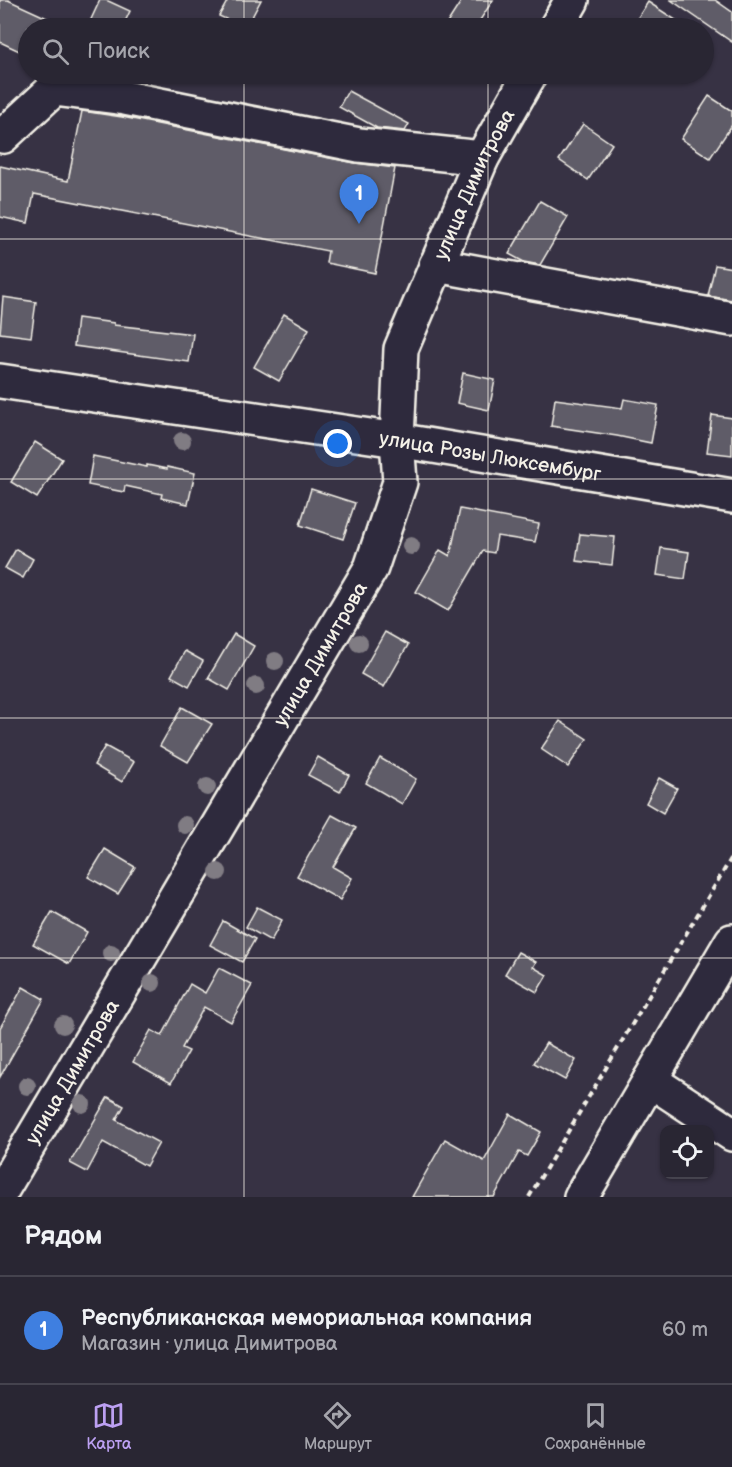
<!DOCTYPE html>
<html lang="ru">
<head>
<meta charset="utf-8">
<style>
	body { margin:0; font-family:"Balsamiq Sans",sans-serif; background:#35323f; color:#f1f3f6 }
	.controls { position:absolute; right:18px; bottom:18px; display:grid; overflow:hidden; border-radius:12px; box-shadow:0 2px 4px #0004 }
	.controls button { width:54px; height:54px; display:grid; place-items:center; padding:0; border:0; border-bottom:2px solid #45434e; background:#292633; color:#f1f3f6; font:30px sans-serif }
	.you { position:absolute; left:338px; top:444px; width:21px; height:21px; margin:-15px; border:4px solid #fff; border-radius:50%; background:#1a73e8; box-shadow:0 0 0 9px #1a73e833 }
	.badge { display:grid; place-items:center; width:39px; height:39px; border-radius:50%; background:#bca0f2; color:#fff; font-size:20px; font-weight:700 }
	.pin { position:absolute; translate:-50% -50px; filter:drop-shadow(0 2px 3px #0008) }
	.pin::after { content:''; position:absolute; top:32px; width:21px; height:18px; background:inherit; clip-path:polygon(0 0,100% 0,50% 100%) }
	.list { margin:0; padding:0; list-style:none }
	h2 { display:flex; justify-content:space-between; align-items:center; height:78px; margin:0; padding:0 24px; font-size:26px }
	h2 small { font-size:20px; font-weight:400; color:#a5a5ac }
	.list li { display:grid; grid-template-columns:39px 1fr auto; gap:18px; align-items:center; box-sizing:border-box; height:108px; padding:0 24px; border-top:2px solid #45434e }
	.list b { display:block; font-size:22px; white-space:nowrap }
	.list p { margin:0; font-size:20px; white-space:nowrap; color:#a5a5ac }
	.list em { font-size:20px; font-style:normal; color:#a5a5ac }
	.icon { flex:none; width:33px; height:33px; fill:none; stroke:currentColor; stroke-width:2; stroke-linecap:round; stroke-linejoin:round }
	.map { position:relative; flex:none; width:732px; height:1197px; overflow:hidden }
	.search { position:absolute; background:#292633; box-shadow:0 2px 4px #0004; left:18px; right:18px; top:18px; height:66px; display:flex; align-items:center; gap:15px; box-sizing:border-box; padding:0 21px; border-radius:33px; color:#a5a5ac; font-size:22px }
	.sheet { height:186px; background:#292633 }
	nav { display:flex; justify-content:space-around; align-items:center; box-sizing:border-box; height:84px; border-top:2px solid #45434e; background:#292633; font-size:16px; color:#a5a5ac }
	nav a { display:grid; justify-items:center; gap:3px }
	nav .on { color:#bca0f2 }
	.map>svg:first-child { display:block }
</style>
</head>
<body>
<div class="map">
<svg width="732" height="1197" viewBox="0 0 732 1197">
	<rect width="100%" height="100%" fill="#373244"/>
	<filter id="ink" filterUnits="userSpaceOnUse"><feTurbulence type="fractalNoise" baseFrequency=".0167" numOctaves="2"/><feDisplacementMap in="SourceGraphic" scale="12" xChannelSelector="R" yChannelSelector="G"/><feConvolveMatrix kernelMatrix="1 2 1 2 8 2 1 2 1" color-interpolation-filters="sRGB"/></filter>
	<g filter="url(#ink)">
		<g fill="#5f5c67" stroke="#f4f1e8" stroke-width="1.5">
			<polygon points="0,0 8,0 69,28 28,28 28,55 0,42"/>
			<polygon points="100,0 106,0 130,11 122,28 87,28"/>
			<polygon points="228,0 261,0 246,28 219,16"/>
			<polygon points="462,0 493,0 475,28 444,28"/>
			<polygon points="671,0 715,0 732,12 732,42"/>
			<polygon points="648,2 688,28 631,28"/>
			<polygon points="348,91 409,124 405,131 377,128 339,107"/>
			<polygon points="709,96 732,111 732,125 710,158 681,139"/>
			<polygon points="82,111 122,117 355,163 395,168 375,273 326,263 328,251 34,194 28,223 0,217 0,166 68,181"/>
			<polygon points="583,124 612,144 588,180 559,160"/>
			<polygon points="540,201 568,217 540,265 524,262 509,254"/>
			<polygon points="715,265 732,268 732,300 708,296"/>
			<polygon points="3,297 36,302 31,337 0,333"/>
			<polygon points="284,314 309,329 279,381 254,367"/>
			<polygon points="77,318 114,323 114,325 193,334 189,362 74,346"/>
			<polygon points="463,373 495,380 489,410 457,403"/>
			<polygon points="555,399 622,408 624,399 658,405 651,443 617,436 551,426"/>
			<polygon points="712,415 732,418 732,455 707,452"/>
			<polygon points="35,442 62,459 37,498 11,482"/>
			<polygon points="93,456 147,467 147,465 167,469 167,467 195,473 188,504 161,498 162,494 125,486 124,492 88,485"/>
			<polygon points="311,489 355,503 343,539 300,525"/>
			<polygon points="460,509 539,524 535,542 497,536 494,553 483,551 448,611 416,592 440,550 450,556"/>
			<polygon points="580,534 615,537 612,565 576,561"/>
			<polygon points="661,548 689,552 685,579 657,575"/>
			<polygon points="16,549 33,559 23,578 5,568"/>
			<polygon points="385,632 408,645 384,687 361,674"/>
			<polygon points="234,634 254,646 229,690 208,678"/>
			<polygon points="185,651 203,661 189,686 171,676"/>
			<polygon points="182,707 212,724 188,762 160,746"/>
			<polygon points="560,721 587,739 568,767 541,749"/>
			<polygon points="105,746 134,762 122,782 94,765"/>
			<polygon points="318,757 349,775 340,792 308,775"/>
			<polygon points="380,758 416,779 402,804 366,783"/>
			<polygon points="659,778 677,788 663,813 646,803"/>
			<polygon points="332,815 356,828 333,867 352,878 340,900 297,876"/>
			<polygon points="105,849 135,867 118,894 88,877"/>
			<polygon points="257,907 282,920 271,941 246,927"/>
			<polygon points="52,912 87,932 69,964 33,944"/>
			<polygon points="223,921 255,939 242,962 210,945"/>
			<polygon points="518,952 536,962 533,967 547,975 537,992 505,974"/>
			<polygon points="219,968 252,985 231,1022 204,1007 182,1048 189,1051 171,1083 133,1062 151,1030 162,1036 190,984 205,993"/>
			<polygon points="23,987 44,999 0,1077 0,1028"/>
			<polygon points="546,1043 576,1060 565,1080 534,1063"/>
			<polygon points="108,1097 124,1106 116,1120 159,1143 146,1166 103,1142 87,1172 70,1163"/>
			<polygon points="510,1114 541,1132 527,1156 519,1152 494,1197 412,1197 445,1139 484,1161"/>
		</g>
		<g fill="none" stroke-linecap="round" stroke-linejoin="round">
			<defs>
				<g id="minor">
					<polyline points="556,28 572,0"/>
					<polyline points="0,135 3,136 54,89 125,98 359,145 482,158"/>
					<polyline points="436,265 732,319"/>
					<path id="s1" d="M0,381L397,440L732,496"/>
					<polyline points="650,1080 732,1134"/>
					<path id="s2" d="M0,1193L371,568L400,482L397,440L401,349L482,158L530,74"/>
					<polyline points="581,1197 732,941"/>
				</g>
			</defs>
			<use href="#minor" stroke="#f4f1e8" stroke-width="38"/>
			<polyline stroke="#f4f1e8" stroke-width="4" stroke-dasharray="6 4.5" stroke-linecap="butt" points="529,1197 732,857"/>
			<use href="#minor" stroke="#2f2a3d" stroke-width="33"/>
		</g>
		<g fill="#807b83">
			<circle cx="182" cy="441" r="9"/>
			<circle cx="411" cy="546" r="9"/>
			<circle cx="359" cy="643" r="9"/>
			<circle cx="275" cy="661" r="9"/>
			<circle cx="256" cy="686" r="9"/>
			<circle cx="207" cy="787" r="9"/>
			<circle cx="185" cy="825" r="9"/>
			<circle cx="218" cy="872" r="9"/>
			<circle cx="111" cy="953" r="9"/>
			<circle cx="152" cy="983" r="9"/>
			<circle cx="63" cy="1025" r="9"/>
			<circle cx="27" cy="1086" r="9"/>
			<circle cx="82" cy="1104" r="9"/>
		</g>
	</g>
	<path fill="none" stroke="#f4f1e8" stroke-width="1.5" stroke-opacity="0.55" d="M244,0V28M488,0V28M244,74V1197M488,74V1197M0,239H732M0,479H732M0,718H732M0,958H732"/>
	<g text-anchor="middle" stroke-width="6" stroke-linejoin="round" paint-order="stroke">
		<g font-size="20" fill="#f4f1e8" stroke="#2f2a3d">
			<text dy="7" stroke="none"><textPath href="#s2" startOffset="1131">улица Димитрова</textPath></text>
			<text dy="7" stroke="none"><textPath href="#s1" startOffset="496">улица Розы Люксембург</textPath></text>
			<text dy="7" stroke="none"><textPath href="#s2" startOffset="627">улица Димитрова</textPath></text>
			<text dy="7" stroke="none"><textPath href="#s2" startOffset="141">улица Димитрова</textPath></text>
		</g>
	</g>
</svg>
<div class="controls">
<button><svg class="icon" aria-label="locate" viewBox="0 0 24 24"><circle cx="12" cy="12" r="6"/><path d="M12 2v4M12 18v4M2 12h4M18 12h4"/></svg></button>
</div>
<div class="you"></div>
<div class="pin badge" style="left:359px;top:224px;background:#3f7fe0">1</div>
<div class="search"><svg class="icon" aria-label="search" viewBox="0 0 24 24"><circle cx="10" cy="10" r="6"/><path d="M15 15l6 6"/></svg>Поиск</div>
</div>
<section class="sheet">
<h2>Рядом<small></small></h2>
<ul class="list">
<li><span class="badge" style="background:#3f7fe0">1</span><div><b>Республиканская мемориальная компания</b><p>Магазин · улица Димитрова</p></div><em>60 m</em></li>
</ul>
</section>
<nav>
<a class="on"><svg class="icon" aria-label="map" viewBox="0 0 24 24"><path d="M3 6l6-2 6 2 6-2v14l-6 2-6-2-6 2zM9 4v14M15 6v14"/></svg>Карта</a>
<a><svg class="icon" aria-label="directions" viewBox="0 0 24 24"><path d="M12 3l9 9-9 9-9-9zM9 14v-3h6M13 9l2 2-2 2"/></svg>Маршрут</a>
<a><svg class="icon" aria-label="saved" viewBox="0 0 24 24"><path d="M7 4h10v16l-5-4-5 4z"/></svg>Сохранённые</a>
</nav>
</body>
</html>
